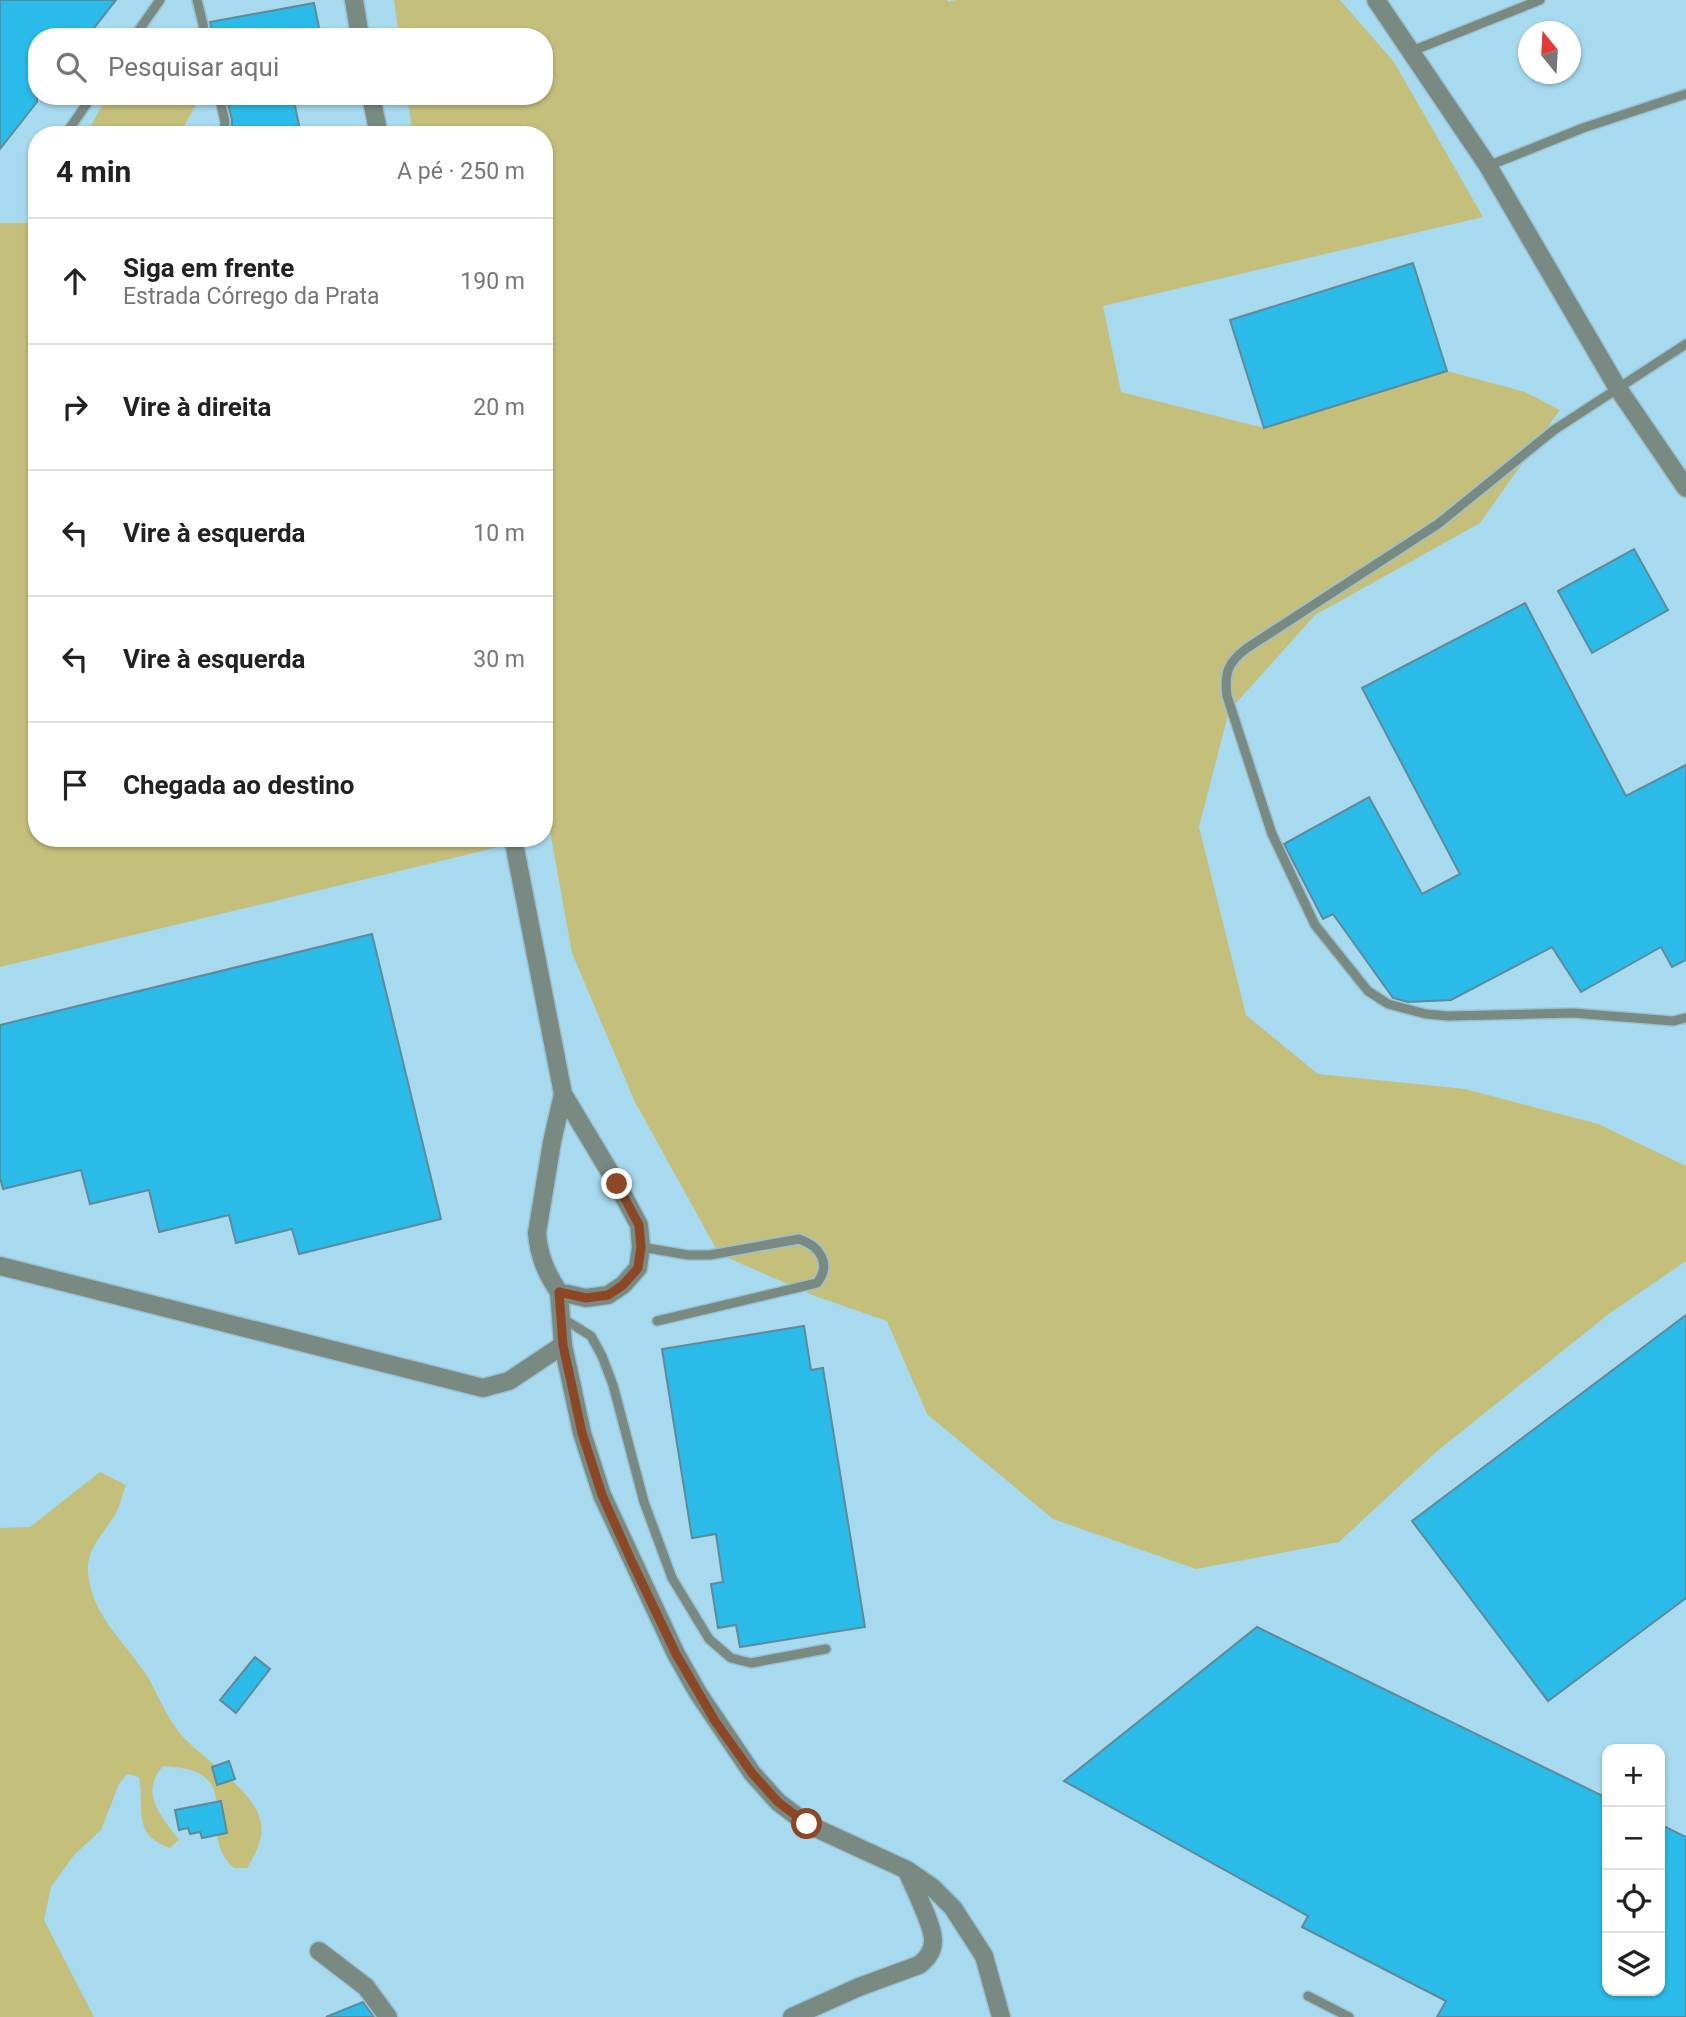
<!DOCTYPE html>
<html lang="pt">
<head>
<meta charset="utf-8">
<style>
	body { margin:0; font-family:Roboto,sans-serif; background:#f6f6f6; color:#222 }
	.controls { position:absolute; right:21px; bottom:21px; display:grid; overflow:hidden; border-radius:14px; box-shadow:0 2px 5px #0004 }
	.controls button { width:63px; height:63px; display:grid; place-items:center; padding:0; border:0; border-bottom:2px solid #e0e0e0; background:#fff; color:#222; font:35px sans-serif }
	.compass { position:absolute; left:1518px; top:21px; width:63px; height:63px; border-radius:50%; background:#fff; box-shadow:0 2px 5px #0004; rotate:342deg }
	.stop { position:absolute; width:21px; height:21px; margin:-16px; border:5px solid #8e4724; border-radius:50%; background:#fff }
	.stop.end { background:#8e4724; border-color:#fff; box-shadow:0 2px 7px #0008 }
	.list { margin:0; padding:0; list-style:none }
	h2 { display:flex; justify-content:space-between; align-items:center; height:91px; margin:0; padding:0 28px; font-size:30px }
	h2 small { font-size:23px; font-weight:400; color:#767676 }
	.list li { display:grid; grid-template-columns:46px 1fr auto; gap:21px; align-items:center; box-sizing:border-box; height:126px; padding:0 28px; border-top:2px solid #e0e0e0 }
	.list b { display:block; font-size:26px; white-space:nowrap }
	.list p { margin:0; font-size:23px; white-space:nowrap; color:#767676 }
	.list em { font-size:23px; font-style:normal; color:#767676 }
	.icon { flex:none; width:38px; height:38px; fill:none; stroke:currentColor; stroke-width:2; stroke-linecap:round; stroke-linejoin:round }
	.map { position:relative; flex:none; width:1686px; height:2017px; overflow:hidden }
	.search { position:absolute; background:#fff; box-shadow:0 2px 5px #0004; left:28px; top:28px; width:525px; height:77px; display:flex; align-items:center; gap:18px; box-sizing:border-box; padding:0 24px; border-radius:28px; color:#767676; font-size:26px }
	.panel { position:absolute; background:#fff; box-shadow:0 2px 5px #0004; left:28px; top:126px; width:525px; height:721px; border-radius:28px }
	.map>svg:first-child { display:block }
</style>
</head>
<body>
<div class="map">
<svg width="1686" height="2017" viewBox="0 0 1686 2017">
	<rect width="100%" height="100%" fill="#bbe6f7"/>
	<path fill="#a7daef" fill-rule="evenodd" d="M0,0H1686V2017H0ZM1528,32H1570V74H1528ZM37,37H544V96H37ZM37,135H544V838H37ZM1607,1749H1660V1991H1607Z"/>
	<g fill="#c4bf7b">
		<polygon points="394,0 947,0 948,2 956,0 1340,0 1394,62 1483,217 1103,306 1121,392 1264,428 1447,371 1525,392 1560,410 1480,523 1315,615 1229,711 1199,827 1246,1015 1318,1074 1465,1089 1598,1124 1686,1166 1686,1261 1610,1313 1436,1452 1339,1542 1196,1569 1053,1519 927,1414 887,1321 815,1296 719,1254 635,1102 572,953 544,798 544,135 413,135 407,96 544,96 544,37 399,37"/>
		<polygon points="107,96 201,96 179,135 86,135"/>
		<polygon points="0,223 37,223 37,838 497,838 499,847 0,967"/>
		<path d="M100,1472L126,1485C122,1495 120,1506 115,1515C104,1533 86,1549 88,1572C91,1614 123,1640 145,1673C158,1693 166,1718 183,1737C204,1759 256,1792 261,1823C264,1838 255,1855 247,1868H234C191,1831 254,1770 163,1766C139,1794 161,1815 179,1840L170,1848C131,1834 145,1808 139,1777L127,1774L119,1784L101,1830L74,1855L51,1887L44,1920L94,2017H0V1528L30,1527Z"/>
	</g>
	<g fill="#2abbe8" stroke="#618999" stroke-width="2">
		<polygon points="0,0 116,0 87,37 37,37 37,102 0,149"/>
		<polygon points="314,3 321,37 213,37 210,22"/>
		<polygon points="226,96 293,96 301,135 232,135 232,120"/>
		<polygon points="1413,263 1447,371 1264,428 1230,320"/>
		<polygon points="1634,549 1668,610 1592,653 1558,591"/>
		<polygon points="1525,603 1626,796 1686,765 1686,960 1672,967 1661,947 1581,992 1552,947 1451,1000 1408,1002 1393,998 1333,914 1323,919 1284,844 1369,797 1422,894 1460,874 1362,688"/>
		<polygon points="372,934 441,1219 299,1254 292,1229 236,1243 229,1215 159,1232 149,1190 90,1204 81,1170 3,1189 0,1178 0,1025"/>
		<polygon points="1686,1315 1686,1598 1548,1701 1412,1521"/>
		<polygon points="804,1326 811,1370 823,1368 865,1627 740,1647 736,1625 718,1628 711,1584 723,1582 716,1534 692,1538 662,1349"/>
		<polygon points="1257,1627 1607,1798 1607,1991 1660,1991 1660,1824 1686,1837 1686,2017 1437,2017 1446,2001 1302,1927 1308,1916 1064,1781"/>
		<polygon points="255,1657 270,1669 236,1713 220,1700"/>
		<polygon points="229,1761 235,1779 217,1785 212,1767"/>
		<polygon points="221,1801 227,1833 202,1838 200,1832 190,1834 188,1828 179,1830 175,1810"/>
		<polygon points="363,2002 374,2017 326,2017"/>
	</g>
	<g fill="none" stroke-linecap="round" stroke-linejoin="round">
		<defs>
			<g id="lane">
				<polyline points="197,0 206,37"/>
				<polyline points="134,37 160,0"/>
				<polyline points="1412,51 1540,0"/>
				<polyline points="219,96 225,122 224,135"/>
				<polyline points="65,135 92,96"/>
				<polyline points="1488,166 1583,128 1686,94"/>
				<path d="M1686,344L1554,430L1438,524L1247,648C1228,662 1224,673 1227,696L1272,834L1315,925L1368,991L1388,1004L1426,1014L1448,1016L1573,1013L1673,1021L1686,1018"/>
				<path d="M641,1247L688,1255H710L799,1239C820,1246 832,1264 817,1283L657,1321"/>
				<polyline points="562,1318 591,1336 602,1356 613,1385 644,1502 672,1578 709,1639 731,1658 751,1663 826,1649"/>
				<polyline points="1308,1996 1349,2017"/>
			</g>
			<g id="street">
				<polyline points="354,0 360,37"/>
				<polyline points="1376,0 1488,166 1617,387 1686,488"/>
				<polyline points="371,96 379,135"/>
				<path d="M513,838L563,1094L617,1184L639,1225L641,1247L638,1268L623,1285L608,1295L586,1298L559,1292C546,1273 539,1256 537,1233L552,1142L563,1094"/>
				<polyline points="0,1266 483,1388 509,1381 563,1345"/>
				<polyline points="559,1292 563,1345 582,1433 602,1495 676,1654 698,1693 752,1773 778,1802 807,1824 907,1870 933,1888 953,1908 984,1956 1001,2017"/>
				<polyline points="319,1951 366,1987 388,2017"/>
				<path d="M792,2017L859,1987L919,1965C927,1959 933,1952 933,1941C934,1927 913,1886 907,1871"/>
			</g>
		</defs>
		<use href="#lane" stroke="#9bc1d0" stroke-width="12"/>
		<use href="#street" stroke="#9bc1d0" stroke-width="21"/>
		<use href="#lane" stroke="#798a82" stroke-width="9"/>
		<use href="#street" stroke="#798a82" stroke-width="18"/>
	</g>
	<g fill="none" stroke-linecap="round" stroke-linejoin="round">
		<polyline stroke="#8e4724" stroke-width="9" points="617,1184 639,1225 641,1247 638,1268 623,1285 608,1295 586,1298 559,1292 563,1345 582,1433 602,1495 632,1562 676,1654 715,1721 752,1773 778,1802 807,1824"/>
	</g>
</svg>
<div class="controls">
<button>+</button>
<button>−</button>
<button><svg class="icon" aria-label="locate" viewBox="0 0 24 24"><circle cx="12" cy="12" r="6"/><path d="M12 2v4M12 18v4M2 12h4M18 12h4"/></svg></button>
<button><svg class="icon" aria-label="layers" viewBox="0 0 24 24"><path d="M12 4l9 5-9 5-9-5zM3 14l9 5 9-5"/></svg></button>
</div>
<svg class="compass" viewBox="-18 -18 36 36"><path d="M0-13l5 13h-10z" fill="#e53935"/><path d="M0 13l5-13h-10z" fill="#767676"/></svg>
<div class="stop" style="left:807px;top:1824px"></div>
<div class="stop end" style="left:617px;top:1184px"></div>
<div class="search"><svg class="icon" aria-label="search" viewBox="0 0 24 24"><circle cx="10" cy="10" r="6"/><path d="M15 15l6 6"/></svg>Pesquisar aqui</div>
<section class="panel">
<h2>4 min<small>A pé · 250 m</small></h2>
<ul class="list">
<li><svg class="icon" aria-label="ahead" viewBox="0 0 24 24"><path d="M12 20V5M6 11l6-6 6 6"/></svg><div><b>Siga em frente</b><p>Estrada Córrego da Prata</p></div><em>190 m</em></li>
<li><svg class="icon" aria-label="right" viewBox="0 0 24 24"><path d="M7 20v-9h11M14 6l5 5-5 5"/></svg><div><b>Vire à direita</b></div><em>20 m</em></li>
<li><svg class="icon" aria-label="left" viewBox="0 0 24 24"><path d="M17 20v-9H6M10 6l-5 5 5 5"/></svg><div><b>Vire à esquerda</b></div><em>10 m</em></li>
<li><svg class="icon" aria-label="left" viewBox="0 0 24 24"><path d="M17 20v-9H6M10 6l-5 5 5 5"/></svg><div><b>Vire à esquerda</b></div><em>30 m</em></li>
<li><svg class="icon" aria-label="arrive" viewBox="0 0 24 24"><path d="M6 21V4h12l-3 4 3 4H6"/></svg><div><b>Chegada ao destino</b></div></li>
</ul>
</section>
</div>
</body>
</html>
